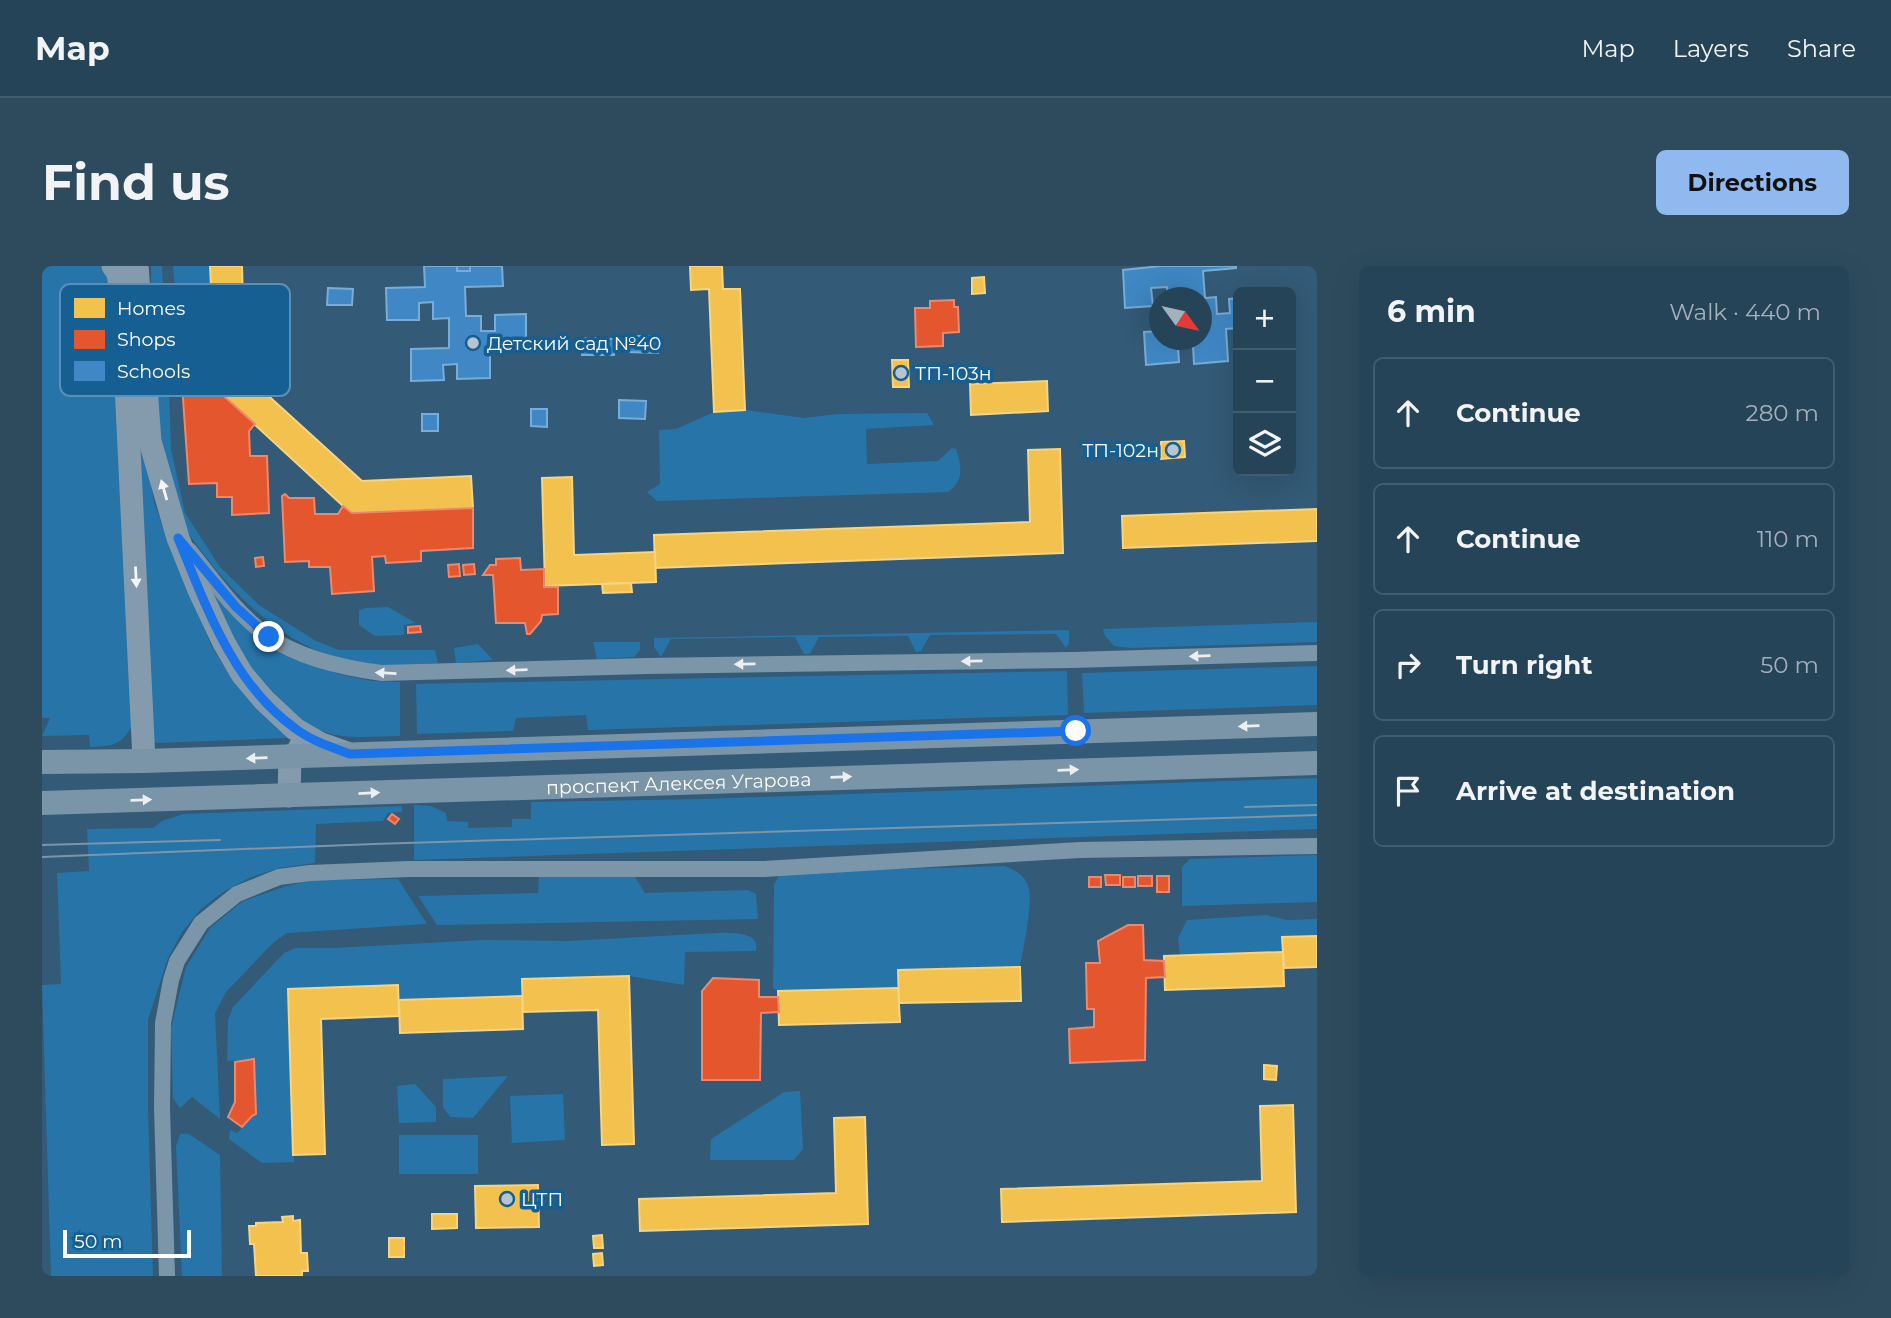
<!DOCTYPE html>
<html lang="en">
<head>
<meta charset="utf-8">
<style>
	body { margin:0; font-family:Montserrat,sans-serif; background:#2e4b5e; color:#f1f3f6 }
	.controls { position:absolute; right:21px; top:21px; display:grid; overflow:hidden; border-radius:10px; box-shadow:0 7px 28px #0002 }
	.controls button { width:63px; height:63px; display:grid; place-items:center; padding:0; border:0; border-bottom:2px solid #425c6e; background:#264458; color:#f1f3f6; font:35px sans-serif }
	.compass { position:absolute; left:1107px; top:21px; width:63px; height:63px; border-radius:50%; background:#264458; box-shadow:0 7px 28px #0002; rotate:123deg }
	.scale { position:absolute; left:21px; bottom:18px; width:128px; box-sizing:border-box; padding-left:7px; border:4px solid #fff; border-top:0; font-size:19px; line-height:24px; white-space:nowrap; color:#fff; -webkit-text-stroke:5px #165f93; paint-order:stroke }
	.stop { position:absolute; width:21px; height:21px; margin:-16px; border:5px solid #1a73e8; border-radius:50%; background:#fff }
	.stop.end { background:#1a73e8; border-color:#fff; box-shadow:0 2px 7px #0008 }
	.list { margin:0; padding:0; list-style:none }
	h2 { display:flex; justify-content:space-between; align-items:center; height:91px; margin:0; padding:0 28px; font-size:30px }
	h2 small { font-size:23px; font-weight:400; color:#a4b0ba }
	.list li { display:grid; grid-template-columns:46px 1fr auto; gap:21px; align-items:center; box-sizing:border-box; height:112px; margin:0 14px 14px; padding:0 14px; border:2px solid #425c6e; border-radius:10px }
	.list b { display:block; font-size:26px; white-space:nowrap }
	.list em { font-size:23px; font-style:normal; color:#a4b0ba }
	.icon { flex:none; width:38px; height:38px; fill:none; stroke:currentColor; stroke-width:2; stroke-linecap:round; stroke-linejoin:round }
	.map { position:relative; flex:none; width:1275px; height:1010px; overflow:hidden; border-radius:10px }
	header { display:flex; align-items:center; gap:42px; box-sizing:border-box; height:98px; padding:0 35px; background:#264458; border-bottom:2px solid #425c6e }
	header strong { font-size:33px }
	nav { display:flex; gap:38px; margin-inline-start:auto; font-size:24px }
	.intro { display:flex; align-items:center; justify-content:space-between; box-sizing:border-box; height:168px; padding:0 42px }
	h1 { margin:0; font-size:49px }
	.button { padding:18px 32px; border-radius:10px; background:#90b9f0; color:#111; font-size:24px; font-weight:700 }
	main { display:flex; gap:42px; padding:0 42px }
	aside { flex:1; background:#264458; border-radius:10px; box-shadow:0 7px 28px #0002 }
	.map>svg:first-child { display:block }
</style>
</head>
<body>
<header>
<strong>Map</strong>
<nav><a>Map</a><a>Layers</a><a>Share</a></nav>
</header>
<div class="intro"><h1>Find us</h1><a class="button">Directions</a></div>
<main>
<div class="map">
<svg width="1275" height="1010" viewBox="0 0 1275 1010">
	<rect width="100%" height="100%" fill="#335a76"/>
	<g fill="#2774a8">
		<path d="M0,0H63L70,21L92,456C80,479 73,480 48,481L47,469L0,470L8,452H0Z"/>
		<path d="M109,0H120L124,77C105,66 110,21 109,0Z"/>
		<polygon points="131,0 168,0 171,76 163,76 155,70 154,36 134,35"/>
		<polygon points="93,69 103,182 112,236 130,287 170,381 185,405 202,427 246,472 114,477 109,473"/>
		<path d="M126,91L129,183L143,247L178,301L217,339L274,375L297,384H393L396,397C372,398 345,402 321,398C253,388 200,339 160,286C152,275 142,263 137,250C128,229 125,205 121,183C117,156 109,120 118,94Z"/>
		<path d="M703,144L762,152L796,148L885,147L892,159L824,163L825,198L896,195L910,182L914,183C920,200 922,215 906,226L615,235L605,226L618,218L617,164L634,163L672,146Z"/>
		<path d="M160,308L260,396L300,409L331,415L358,416V470C334,470 305,474 282,466C220,446 186,362 160,308Z"/>
		<polygon points="346,341 374,357 362,359 362,369 333,370 317,359 317,344 324,342"/>
		<polygon points="1275,356 1275,376 1088,382 1072,380 1063,370 1061,363"/>
		<polygon points="1027,364 1027,377 1024,382 1014,368 888,369 879,385 874,386 866,370 777,371 768,388 762,388 753,371 629,373 619,391 612,381 612,372"/>
		<polygon points="551,376 598,376 598,384 592,391 555,393"/>
		<polygon points="436,378 451,394 414,397 412,382"/>
		<polygon points="1275,400 1275,439 1042,447 1040,407"/>
		<polygon points="1025,405 1026,449 546,464 544,449 474,452 471,465 375,468 374,418"/>
		<polygon points="1275,512 1275,563 372,594 372,539 389,540 404,547 405,555 426,556 426,562 470,561 470,553 489,553 489,536 659,533"/>
		<polygon points="360,540 360,546 346,547 341,555 274,558 273,597 237,602 207,612 181,626 159,643 140,666 126,692 106,754 106,841 111,1010 9,1010 0,719 19,718 15,607 47,605 45,563 111,562 120,555 142,548"/>
		<polygon points="1275,589 1275,636 1140,640 1140,601 1148,593"/>
		<path d="M963,600C972,604 980,607 985,617C993,631 981,683 978,701L856,704V722L736,725L731,722L732,619L736,611L744,606Z"/>
		<polygon points="590,606 603,627 706,624 714,628 716,653 395,659 376,630 496,627 497,611"/>
		<polygon points="356,613 385,658 245,667 231,677 184,726 173,747 178,853 150,831 138,842 131,832 129,762 144,701 168,662 201,635 241,621 270,614"/>
		<polygon points="1225,649 1245,654 1275,653 1275,670 1241,686 1138,690 1136,672 1145,654"/>
		<path d="M655,668C671,668 720,660 714,685L643,686L642,719L587,710L480,713V730L357,734L356,719L246,723L252,896L220,897L187,873L188,864L195,867L214,848L212,794L185,795L186,754L191,741L242,687L253,682H292L441,674L526,675Z"/>
		<polygon points="466,810 431,852 408,851 401,841 401,813"/>
		<polygon points="373,818 394,841 394,856 357,857 355,820"/>
		<polygon points="758,825 761,883 752,894 668,894 669,873 742,826"/>
		<polygon points="521,828 523,874 470,877 468,830"/>
		<polygon points="138,868 147,868 178,889 180,1010 140,1010 134,880"/>
		<rect x="357" y="869" width="79" height="39"/>
	</g>
	<g fill="#f2c14e" stroke="#f6d483" stroke-width="2">
		<polygon points="168,0 200,0 203,108 220,124 320,215 429,210 431,242 310,247 301,240 174,123"/>
		<polygon points="648,0 680,0 681,23 698,23 703,144 672,146 667,23 649,24"/>
		<polygon points="942,11 943,27 930,28 930,12"/>
		<polygon points="850,94 866,94 867,121 851,121"/>
		<polygon points="1005,115 1006,145 929,149 928,118"/>
		<polygon points="1142,175 1143,191 1119,193 1119,176"/>
		<polygon points="1018,183 1021,287 613,302 612,269 988,256 986,184"/>
		<polygon points="530,211 532,289 613,286 614,316 503,320 500,212"/>
		<polygon points="1275,243 1275,275 1081,282 1080,250"/>
		<polygon points="589,317 590,326 561,327 560,318"/>
		<polygon points="1275,670 1275,701 1242,702 1240,671"/>
		<polygon points="1241,686 1242,720 1123,724 1122,690"/>
		<polygon points="978,701 979,735 857,737 856,704"/>
		<polygon points="587,710 592,878 560,879 556,744 481,746 480,713"/>
		<polygon points="356,719 357,750 279,753 283,888 251,889 246,723"/>
		<polygon points="856,722 858,756 737,759 736,725"/>
		<polygon points="480,730 481,763 358,767 357,734"/>
		<polygon points="1222,799 1235,800 1234,814 1222,813"/>
		<polygon points="1251,839 1254,946 960,956 959,923 1220,915 1218,840"/>
		<polygon points="823,851 826,958 598,965 597,933 794,927 792,852"/>
		<polygon points="496,919 497,961 434,962 433,920"/>
		<polygon points="390,948 415,948 415,962 390,963"/>
		<polygon points="251,950 251,955 258,954 259,987 265,987 266,1005 260,1005 260,1010 214,1010 212,978 208,978 207,960 214,960 214,957 241,956 240,951"/>
		<polygon points="560,969 561,982 552,982 551,970"/>
		<rect x="347" y="972" width="15" height="19"/>
		<polygon points="560,987 561,999 552,1000 551,988"/>
	</g>
	<g fill="#e4572e" stroke="#ec896d" stroke-width="2">
		<polygon points="912,34 912,41 916,41 917,66 901,67 901,80 874,81 873,42 888,42 888,35"/>
		<polygon points="165,88 172,92 174,123 213,158 207,165 208,190 225,190 227,247 190,249 190,231 175,231 175,217 147,218 138,90"/>
		<polygon points="243,228 247,232 272,232 273,248 296,248 301,240 310,247 431,242 431,282 379,285 379,295 344,297 343,290 330,291 332,325 290,328 288,301 267,301 267,295 243,296 240,230"/>
		<polygon points="221,291 222,300 214,301 213,292"/>
		<polygon points="478,292 479,304 502,303 502,321 516,321 516,348 500,349 499,355 488,368 485,368 483,357 454,357 451,309 441,309 448,299 454,299 454,293"/>
		<polygon points="417,298 418,310 407,311 406,299"/>
		<polygon points="432,298 433,308 422,309 421,299"/>
		<polygon points="378,360 379,366 366,367 366,361"/>
		<polygon points="350,548 357,553 353,558 346,553"/>
		<polygon points="1063,609 1078,609 1078,619 1064,619"/>
		<rect x="1096" y="610" width="14" height="10"/>
		<rect x="1115" y="610" width="12" height="16"/>
		<rect x="1047" y="611" width="12" height="10"/>
		<rect x="1081" y="611" width="12" height="10"/>
		<polygon points="1086,659 1101,659 1102,694 1122,695 1123,711 1104,712 1103,794 1028,797 1027,763 1052,761 1052,743 1045,743 1044,697 1058,697 1056,675"/>
		<polygon points="671,712 717,714 717,731 736,731 737,746 719,747 718,814 660,814 660,725"/>
		<polygon points="212,793 214,848 210,850 200,861 186,851 193,836 193,796"/>
	</g>
	<g fill="#3f88c5" stroke="#79acd6" stroke-width="2">
		<polygon points="382,0 415,0 415,5 428,5 428,0 460,0 461,20 423,21 424,50 439,50 439,65 453,65 453,49 484,48 484,81 448,82 448,112 415,113 415,98 401,99 402,114 369,115 369,83 407,82 407,52 391,53 391,36 377,37 377,54 345,54 344,22 383,21"/>
		<rect x="415" y="0" width="13" height="5"/>
		<polygon points="1119,0 1194,0 1194,2 1161,5 1163,32 1174,31 1175,48 1188,47 1187,33 1196,32 1196,62 1184,63 1186,95 1152,98 1151,80 1136,81 1137,96 1104,99 1102,66 1118,65 1118,74 1160,74 1160,32 1126,32 1125,21 1109,22 1111,40 1083,42 1081,4"/>
		<polygon points="286,22 311,23 310,39 285,39"/>
		<polygon points="586,70 617,70 616,87 585,86"/>
		<polygon points="541,72 572,73 572,89 540,89"/>
		<polygon points="577,134 604,135 603,153 577,152"/>
		<polygon points="489,143 505,143 505,161 489,160"/>
		<rect x="380" y="148" width="16" height="17"/>
	</g>
	<g fill="none" stroke-linecap="round" stroke-linejoin="round">
		<g stroke="#7b96a9" stroke-width="16">
			<path d="M147,284C171,314 195,349 227,371C260,393 301,402 340,407L604,400L1030,394L1275,387"/>
			<polyline points="125,1010 120,842 121,757 129,714 135,695 159,657 195,628 237,611 268,607 367,603 722,603 1038,584 1275,580"/>
		</g>
		<g stroke="#839bad" stroke-width="23">
			<polyline points="71,0 76,7 80,35 102,495"/>
			<polyline points="95,0 108,175 136,272 157,324 182,377 200,408 222,434 253,463 277,477 305,487"/>
			<polyline points="247,530 248,491 256,485 259,479"/>
		</g>
		<g stroke="#7a95a8" stroke-width="24">
			<polyline points="0,496 102,495 1275,458"/>
			<path id="s1" d="M0,537L1275,497"/>
		</g>
		<g stroke="#7c96a9" stroke-width="2">
			<polyline points="1203,541 1275,539"/>
			<polyline points="0,579 178,574"/>
			<polyline points="0,591 332,578 1275,549"/>
		</g>
	</g>
	<defs><path id="oneway-solid" d="M-6-.8H1V-3.2L6.5 0L1 3.2V.8H-6Z" transform="scale(1.75)"/></defs>
	<g fill="#f3f5f7">
		<use href="#oneway-solid" transform="translate(122 224) rotate(-106)"/>
		<use href="#oneway-solid" transform="translate(94 311) rotate(87)"/>
	</g>
	<g fill="#ebeff2">
		<use href="#oneway-solid" transform="translate(1158 390) rotate(178)"/>
		<use href="#oneway-solid" transform="translate(930 395) rotate(179)"/>
		<use href="#oneway-solid" transform="translate(703 398) rotate(179)"/>
		<use href="#oneway-solid" transform="translate(475 404) rotate(178)"/>
		<use href="#oneway-solid" transform="translate(344 407) rotate(-177)"/>
		<use href="#oneway-solid" transform="translate(1207 460) rotate(178)"/>
		<use href="#oneway-solid" transform="translate(215 492) rotate(178)"/>
		<use href="#oneway-solid" transform="translate(1026 504) rotate(-2)"/>
		<use href="#oneway-solid" transform="translate(799 511) rotate(-2)"/>
		<use href="#oneway-solid" transform="translate(327 527) rotate(-3)"/>
		<use href="#oneway-solid" transform="translate(99 534) rotate(-2)"/>
	</g>
	<g fill="none" stroke-linecap="round" stroke-linejoin="round">
		<path stroke="#1a73e8" stroke-width="9" d="M227,371L194,341L136,272C164,340 191,419 254,463C270,475 289,481 308,488L1034,465"/>
	</g>
	<g fill="#b8c5cf" stroke="#165f93" stroke-width="2.5">
		<circle cx="431" cy="77" r="7"/>
		<circle cx="859" cy="107" r="7"/>
		<circle cx="1131" cy="184" r="7"/>
		<circle cx="465" cy="933" r="7"/>
	</g>
	<g text-anchor="middle" stroke-width="7" stroke-linejoin="round" paint-order="stroke">
		<g font-size="19" fill="#fff" stroke="#165f93" text-anchor="start">
			<text x="445" y="84">Детский сад №40</text>
			<text x="873" y="114">ТП-103н</text>
			<text x="1117" y="191" text-anchor="end">ТП-102н</text>
			<text x="479" y="940">ЦТП</text>
		</g>
		<g font-size="19" fill="#fff" stroke="#165f93">
			<text dy="7" stroke="none"><textPath href="#s1" startOffset="637">проспект Алексея Угарова</textPath></text>
		</g>
	</g>
	<rect x="18" y="18" width="230" height="112" rx="10" fill="#165f93" stroke="#5c8fb3" stroke-width="2"/>
	<rect x="32" y="32" width="31" height="20" fill="#f2c14e"/>
	<rect x="32" y="64" width="31" height="19" fill="#e4572e"/>
	<rect x="32" y="95" width="31" height="20" fill="#3f88c5"/>
	<g font-size="19" fill="#fff">
		<text x="75" y="49">Homes</text>
		<text x="75" y="80">Shops</text>
		<text x="75" y="112">Schools</text>
	</g>
</svg>
<div class="controls">
<button>+</button>
<button>−</button>
<button><svg class="icon" aria-label="layers" viewBox="0 0 24 24"><path d="M12 4l9 5-9 5-9-5zM3 14l9 5 9-5"/></svg></button>
</div>
<svg class="compass" viewBox="-18 -18 36 36"><path d="M0-13l5 13h-10z" fill="#e53935"/><path d="M0 13l5-13h-10z" fill="#a4b0ba"/></svg>
<div class="scale">50 m</div>
<div class="stop" style="left:1034px;top:465px"></div>
<div class="stop end" style="left:227px;top:371px"></div>
</div>
<aside>
<h2>6 min<small>Walk · 440 m</small></h2>
<ul class="list">
<li><svg class="icon" aria-label="ahead" viewBox="0 0 24 24"><path d="M12 20V5M6 11l6-6 6 6"/></svg><div><b>Continue</b></div><em>280 m</em></li>
<li><svg class="icon" aria-label="ahead" viewBox="0 0 24 24"><path d="M12 20V5M6 11l6-6 6 6"/></svg><div><b>Continue</b></div><em>110 m</em></li>
<li><svg class="icon" aria-label="right" viewBox="0 0 24 24"><path d="M7 20v-9h11M14 6l5 5-5 5"/></svg><div><b>Turn right</b></div><em>50 m</em></li>
<li><svg class="icon" aria-label="arrive" viewBox="0 0 24 24"><path d="M6 21V4h12l-3 4 3 4H6"/></svg><div><b>Arrive at destination</b></div></li>
</ul>
</aside>
</main>
</body>
</html>
